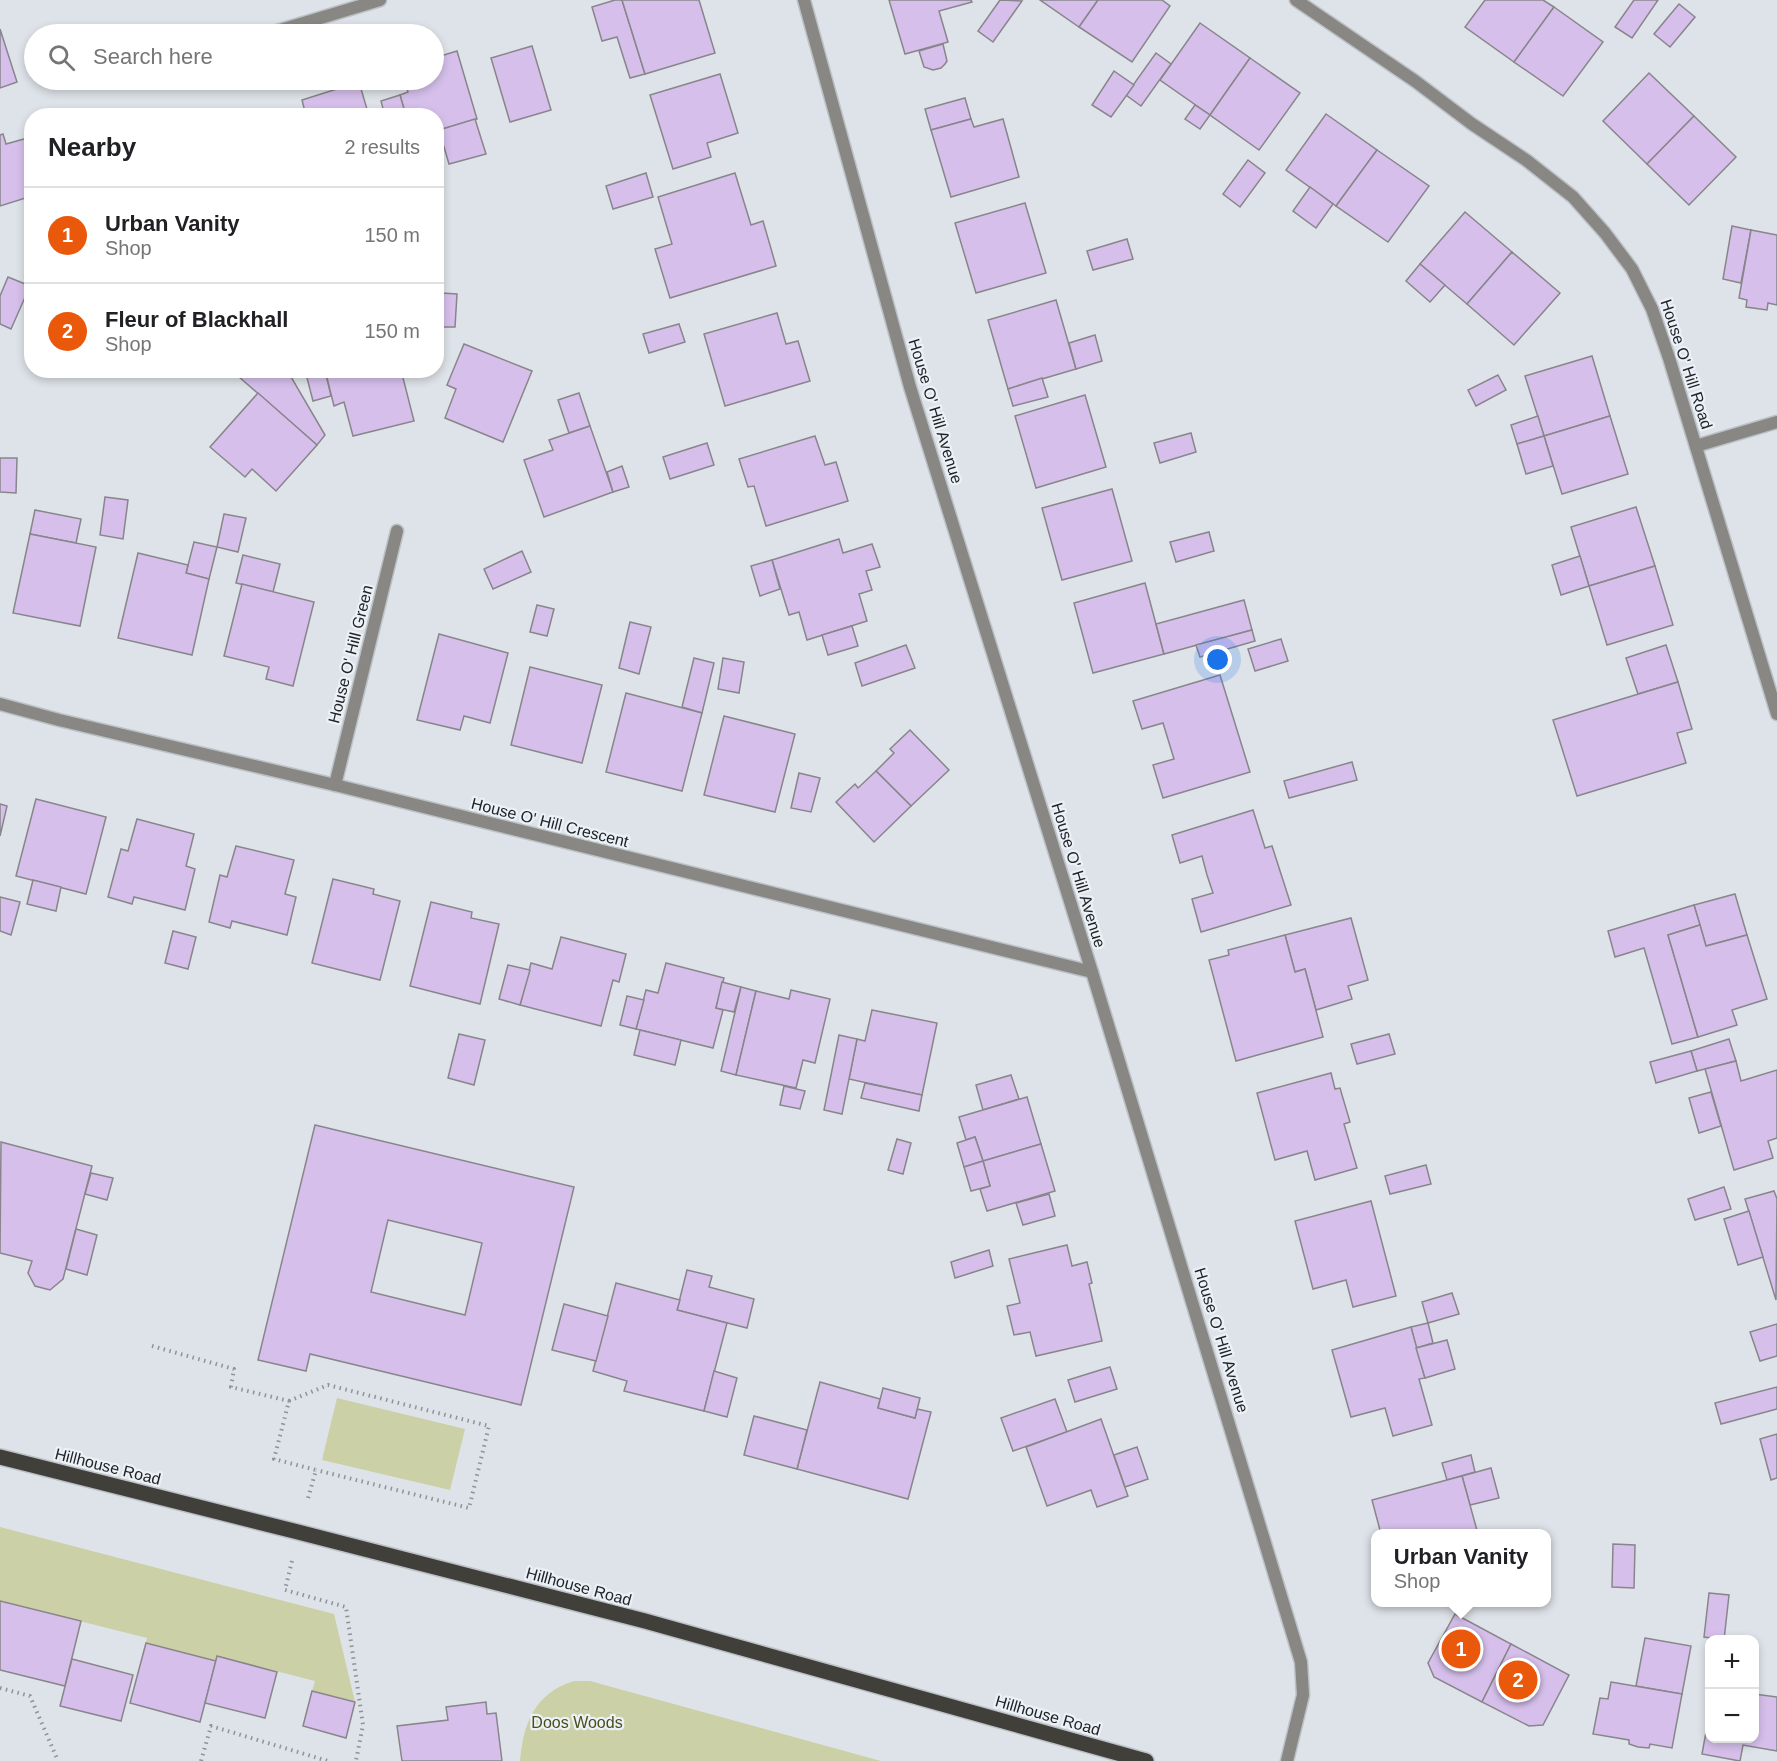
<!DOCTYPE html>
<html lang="en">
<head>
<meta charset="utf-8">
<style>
	body { margin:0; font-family:Helvetica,sans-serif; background:#f6f6f6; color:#202124 }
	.controls { position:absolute; right:18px; bottom:18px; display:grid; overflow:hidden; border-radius:12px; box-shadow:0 3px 9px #0003 }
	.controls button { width:54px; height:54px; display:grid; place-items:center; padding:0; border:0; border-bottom:2px solid #e0e0e0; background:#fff; color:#202124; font:30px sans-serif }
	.you { position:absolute; left:1218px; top:660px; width:21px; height:21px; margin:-15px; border:4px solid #fff; border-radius:50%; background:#1a73e8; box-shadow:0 0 0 9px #1a73e833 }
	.badge { display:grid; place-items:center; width:39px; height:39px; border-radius:50%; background:#ea580c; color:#fff; font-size:20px; font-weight:700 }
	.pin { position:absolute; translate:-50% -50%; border:3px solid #fff; box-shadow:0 2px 6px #0006 }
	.popup { position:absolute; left:1371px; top:1529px; width:180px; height:78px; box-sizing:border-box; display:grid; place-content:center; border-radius:12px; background:#fff; filter:drop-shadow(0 2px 4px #0005); font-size:20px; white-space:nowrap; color:#757577 }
	.popup b { font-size:22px; color:#202124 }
	.popup::after { content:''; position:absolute; left:50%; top:100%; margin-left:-12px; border:12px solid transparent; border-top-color:#fff }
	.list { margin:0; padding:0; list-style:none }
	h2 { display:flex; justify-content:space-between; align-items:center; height:78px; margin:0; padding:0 24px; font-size:26px }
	h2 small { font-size:20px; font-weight:400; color:#757577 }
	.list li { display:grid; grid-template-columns:39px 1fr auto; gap:18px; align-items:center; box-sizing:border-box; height:96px; padding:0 24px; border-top:2px solid #e0e0e0 }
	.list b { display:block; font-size:22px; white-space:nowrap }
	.list p { margin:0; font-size:20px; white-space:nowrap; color:#757577 }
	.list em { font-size:20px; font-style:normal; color:#757577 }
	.icon { flex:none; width:33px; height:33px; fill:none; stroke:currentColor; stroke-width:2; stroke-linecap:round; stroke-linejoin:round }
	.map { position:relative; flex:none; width:1777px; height:1761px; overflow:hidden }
	.search { position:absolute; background:#fff; box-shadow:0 3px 9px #0003; left:24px; top:24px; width:420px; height:66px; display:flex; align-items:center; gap:15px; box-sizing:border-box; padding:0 21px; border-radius:33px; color:#757577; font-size:22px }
	.panel { position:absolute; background:#fff; box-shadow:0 3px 9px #0003; left:24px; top:108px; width:420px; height:270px; border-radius:24px }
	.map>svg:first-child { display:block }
</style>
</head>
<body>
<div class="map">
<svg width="1777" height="1761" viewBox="0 0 1777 1761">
	<rect width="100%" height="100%" fill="#dee3e9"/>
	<g fill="#ccd0a6">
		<polygon points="337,1398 465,1429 450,1490 322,1460"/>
		<polygon points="0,1527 334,1614 355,1702 312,1691 315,1681 217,1656 216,1661 146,1643 147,1638 0,1601"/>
		<path d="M574,1681H590L881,1761H520C523,1723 535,1693 574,1681Z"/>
	</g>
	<g fill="#d6c0eb" stroke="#88858b" stroke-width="1.5" fill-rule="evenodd">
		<polygon points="615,0 622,0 645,74 630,78 617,37 602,41 592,7"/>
		<polygon points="622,0 699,0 715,53 645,74"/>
		<polygon points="889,0 971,0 972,2 939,11 948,42 905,54"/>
		<polygon points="1000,0 1022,1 993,42 978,31"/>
		<polygon points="1040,0 1098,0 1079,27"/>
		<polygon points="1098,0 1162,0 1170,6 1132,62 1079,27"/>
		<polygon points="1485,0 1543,0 1554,7 1514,62 1465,27"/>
		<polygon points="1634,0 1658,0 1632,38 1615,27"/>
		<polygon points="1679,4 1695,17 1670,47 1654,34"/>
		<polygon points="1554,7 1603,42 1563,96 1514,62"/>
		<polygon points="1200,23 1250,58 1210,115 1160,80"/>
		<polygon points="0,29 17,82 0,88"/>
		<polygon points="943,44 947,61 945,64 941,68 933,70 924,67 919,51"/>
		<polygon points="532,46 551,110 510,122 491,58"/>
		<polygon points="457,51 477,119 436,131 436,116 406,116 400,95 408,92 404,80 434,80 434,58"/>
		<polygon points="1156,53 1171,64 1141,106 1126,95"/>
		<polygon points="1250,58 1300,93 1259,150 1210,115"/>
		<polygon points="1114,71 1134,85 1111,117 1092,105"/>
		<polygon points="1649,73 1694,116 1647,164 1603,121"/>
		<polygon points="720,74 738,133 707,143 711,157 673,169 650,95"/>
		<polygon points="359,82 369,116 306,116 302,100"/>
		<polygon points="400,95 406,116 385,116 381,101"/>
		<polygon points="965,98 971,119 931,130 925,109"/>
		<polygon points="1195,105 1210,115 1200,129 1185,119"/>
		<polygon points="1326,114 1377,150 1336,206 1286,170"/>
		<polygon points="1694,116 1736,157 1689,205 1647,164"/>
		<polygon points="475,119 486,154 449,164 439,130"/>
		<polygon points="971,119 974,127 1003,119 1019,177 951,197 931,130"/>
		<polygon points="3,134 6,144 31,137 32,196 0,206 0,135"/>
		<polygon points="1377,150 1429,186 1388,242 1336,206"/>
		<polygon points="1248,160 1265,173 1240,207 1223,194"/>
		<polygon points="646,173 653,197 613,209 606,186"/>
		<polygon points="735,173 751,225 763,221 776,266 670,298 655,249 672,244 658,197"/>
		<polygon points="1310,187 1333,204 1316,228 1293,211"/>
		<polygon points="1025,203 1046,273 976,293 955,223"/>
		<polygon points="1465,212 1512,252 1467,304 1420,264"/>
		<polygon points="1732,226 1751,230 1741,283 1723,279"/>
		<polygon points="1751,230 1777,235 1777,305 1768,303 1767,310 1746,307 1747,300 1739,298"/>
		<polygon points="1127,239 1133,259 1093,270 1087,251"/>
		<polygon points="1512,252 1560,293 1514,345 1467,304"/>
		<polygon points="1420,264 1445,285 1430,302 1406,281"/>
		<polygon points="8,277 30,286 11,329 0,324 0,296"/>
		<polygon points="441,293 457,294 455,327 439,327"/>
		<polygon points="1056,300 1076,369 1008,389 988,320"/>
		<polygon points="777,313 786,344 798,341 810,381 725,406 704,334"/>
		<polygon points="679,324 685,342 649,353 643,334"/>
		<polygon points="1095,335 1102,361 1076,369 1069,343"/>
		<polygon points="464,344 532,371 503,442 445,418 456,389 447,385"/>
		<polygon points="1592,356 1610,416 1544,436 1525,376"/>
		<polygon points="231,370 287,370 325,435 317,445"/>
		<polygon points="305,370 325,370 331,396 313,401"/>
		<polygon points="325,370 401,370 414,421 353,436 344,402 334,406"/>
		<polygon points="1498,375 1506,390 1476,406 1468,390"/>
		<polygon points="1042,378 1048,397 1013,406 1008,389"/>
		<polygon points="258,393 317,445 276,491 252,469 245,477 210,447"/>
		<polygon points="579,393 590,426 569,433 558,400"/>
		<polygon points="1085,395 1106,467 1036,488 1015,416"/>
		<polygon points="1538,416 1544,436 1517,444 1511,425"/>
		<polygon points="1610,416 1628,474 1562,494 1544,436"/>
		<polygon points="590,426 613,492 544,517 524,460 553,450 549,440"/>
		<polygon points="1191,433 1196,452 1160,463 1154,443"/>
		<polygon points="815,436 825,465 836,462 848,501 766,526 754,486 748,487 739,459"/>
		<polygon points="1544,436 1553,466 1526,474 1517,444"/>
		<polygon points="707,443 714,465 670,479 663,457"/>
		<polygon points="0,458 17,458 16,493 0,492"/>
		<polygon points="622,466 629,487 613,492 607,472"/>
		<polygon points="1112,489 1132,561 1062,580 1042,508"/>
		<polygon points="105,497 128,500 123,539 100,535"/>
		<polygon points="1636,507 1655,566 1589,586 1571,527"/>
		<polygon points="35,510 81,519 76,543 30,534"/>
		<polygon points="224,514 246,518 238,552 217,547"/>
		<polygon points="1209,532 1214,551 1176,562 1170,542"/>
		<polygon points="30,534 96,547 80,626 13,613"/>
		<polygon points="839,539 843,553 872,544 880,567 866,571 872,590 859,594 867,621 807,640 799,612 789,615 772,560"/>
		<polygon points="194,542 217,547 209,579 186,573"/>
		<polygon points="522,551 531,572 493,589 484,569"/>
		<polygon points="138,553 188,565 186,573 209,579 192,655 118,638"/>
		<polygon points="243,555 280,564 273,592 236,583"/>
		<polygon points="1580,556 1589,586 1561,595 1552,565"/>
		<polygon points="772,560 780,589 760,596 751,566"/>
		<polygon points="1655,566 1673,625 1607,645 1589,586"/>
		<polygon points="1145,583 1164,654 1093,673 1074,603"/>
		<polygon points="242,584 314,602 293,686 266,679 269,667 224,656"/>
		<polygon points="1244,600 1252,630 1164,654 1156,624"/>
		<polygon points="537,605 554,609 547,636 530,632"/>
		<polygon points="630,622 651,627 639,674 619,668"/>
		<polygon points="852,626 858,646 828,655 822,635"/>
		<polygon points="1252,630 1255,641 1200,657 1196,645"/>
		<polygon points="439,634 508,653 490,723 464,716 460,730 417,720"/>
		<polygon points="1281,639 1288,661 1255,671 1248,649"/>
		<polygon points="906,645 915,668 862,686 855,663"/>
		<polygon points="1666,645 1678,682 1638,694 1626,658"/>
		<polygon points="694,658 714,663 702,713 682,707"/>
		<polygon points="723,658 744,662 739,693 718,689"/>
		<polygon points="530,667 602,685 582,763 511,745"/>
		<polygon points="1220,675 1250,772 1163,798 1153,765 1174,759 1163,723 1142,729 1133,701"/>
		<polygon points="1678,682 1692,729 1677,733 1686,763 1577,796 1553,720"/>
		<polygon points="626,693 702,713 682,791 606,772"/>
		<polygon points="724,716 795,734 775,812 704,795"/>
		<polygon points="910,730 949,770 911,806 876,771 894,753 890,749"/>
		<polygon points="1352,762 1357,780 1289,798 1284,781"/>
		<polygon points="876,771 911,806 874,842 836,802 855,784 858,788"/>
		<polygon points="799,773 820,778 811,812 791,808"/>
		<polygon points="36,799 106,817 86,894 16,876"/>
		<polygon points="0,804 7,806 0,836"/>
		<polygon points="1253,810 1265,848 1272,846 1291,905 1201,932 1192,899 1213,893 1207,875 1202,856 1180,863 1172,835"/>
		<polygon points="137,819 194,834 186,866 195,869 185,910 134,897 132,904 108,897 121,849 128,851"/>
		<polygon points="236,846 294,860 285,894 296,897 287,935 232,921 230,928 209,922 220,875 227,877"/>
		<polygon points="333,879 374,889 373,894 400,901 380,980 312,963"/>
		<polygon points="33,880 61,887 56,911 27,904"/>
		<polygon points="1735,894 1747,935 1706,946 1694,905"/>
		<polygon points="0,897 20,902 11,935 0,931"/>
		<polygon points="431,902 472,912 471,918 499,924 480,1004 410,986"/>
		<polygon points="1694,905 1700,925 1668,935 1698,1037 1672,1044 1644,948 1615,957 1608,931"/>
		<polygon points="1351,918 1368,980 1348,986 1352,999 1316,1010 1305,969 1295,972 1285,935"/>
		<polygon points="1700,925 1706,946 1747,935 1767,999 1732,1010 1737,1025 1698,1037 1668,935"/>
		<polygon points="173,931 196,937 188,969 165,963"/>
		<polygon points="1285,935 1295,972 1305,969 1323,1037 1236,1061 1209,960 1229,955 1228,950"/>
		<polygon points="561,937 626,954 619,982 613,980 601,1026 520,1005 531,963 552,969"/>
		<polygon points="666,963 724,978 716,1008 723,1010 713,1048 636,1029 646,990 658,993"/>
		<polygon points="508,965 530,970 520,1005 499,999"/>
		<polygon points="722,982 741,987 734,1012 716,1008"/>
		<polygon points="741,987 756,991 736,1075 721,1071"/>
		<polygon points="791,990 830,999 815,1063 803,1060 796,1088 736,1075 756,991 789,999"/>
		<polygon points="627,996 644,1000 636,1029 620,1025"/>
		<polygon points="872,1010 937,1023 922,1095 849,1079 857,1039 865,1041"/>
		<polygon points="640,1030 681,1040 675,1065 634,1055"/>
		<polygon points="459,1034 485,1040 474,1085 448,1078"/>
		<polygon points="1389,1034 1395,1054 1357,1064 1351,1044"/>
		<polygon points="839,1035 857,1039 842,1114 824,1110"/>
		<polygon points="1729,1039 1736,1061 1697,1071 1691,1051"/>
		<polygon points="1691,1051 1697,1071 1656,1083 1650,1062"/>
		<polygon points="1736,1061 1741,1081 1777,1070 1777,1138 1768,1141 1773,1158 1734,1170 1705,1069"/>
		<polygon points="1331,1073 1335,1089 1340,1088 1350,1122 1344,1124 1357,1168 1315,1180 1307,1151 1275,1160 1257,1093"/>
		<polygon points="1011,1075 1019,1099 983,1110 976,1085"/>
		<polygon points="865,1083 922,1095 919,1111 861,1098"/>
		<polygon points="784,1086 805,1091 800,1109 780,1105"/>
		<polygon points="1711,1092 1721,1126 1699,1133 1689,1098"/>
		<polygon points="1027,1097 1041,1144 983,1161 975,1137 966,1140 959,1117"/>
		<path d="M315,1125L574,1187L521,1405L310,1354L306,1371L258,1360ZM388,1220L482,1243L465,1315L371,1292Z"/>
		<polygon points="975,1137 983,1161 964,1167 957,1143"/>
		<polygon points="897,1139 911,1143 903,1174 888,1170"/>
		<polygon points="1,1142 92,1166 63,1279 50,1290 35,1286 28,1273 32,1261 0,1253"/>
		<polygon points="1041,1144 1055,1191 987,1211 980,1189 990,1186 983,1161"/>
		<polygon points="983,1161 990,1186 971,1191 964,1167"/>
		<polygon points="1426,1165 1431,1184 1390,1194 1385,1176"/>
		<polygon points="91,1173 113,1178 107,1200 85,1194"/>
		<polygon points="1724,1187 1731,1209 1695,1220 1688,1199"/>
		<polygon points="1774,1191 1777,1199 1776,1300 1745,1199"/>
		<polygon points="1049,1194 1055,1216 1023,1225 1016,1203"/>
		<polygon points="1371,1201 1396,1296 1353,1307 1346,1280 1313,1289 1295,1221"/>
		<polygon points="1749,1211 1763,1257 1738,1265 1724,1219"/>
		<polygon points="76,1229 97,1235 87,1275 66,1269"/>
		<polygon points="1067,1245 1072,1266 1087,1262 1092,1283 1089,1284 1102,1341 1036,1356 1030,1332 1014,1335 1007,1306 1020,1303 1009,1259"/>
		<polygon points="989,1250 993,1266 955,1278 951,1262"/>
		<polygon points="687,1270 712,1276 709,1287 754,1299 747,1328 677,1310"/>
		<polygon points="616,1283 680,1300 677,1310 727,1323 704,1411 624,1391 627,1381 593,1371"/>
		<polygon points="1452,1293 1459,1314 1428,1323 1422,1302"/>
		<polygon points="564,1304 608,1316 596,1361 552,1350"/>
		<polygon points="1428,1323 1433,1343 1416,1348 1411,1327"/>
		<polygon points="1777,1324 1777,1356 1760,1361 1750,1332"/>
		<polygon points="1411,1327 1425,1378 1419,1379 1432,1425 1393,1436 1385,1408 1351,1417 1332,1350"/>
		<polygon points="1447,1340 1455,1369 1425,1378 1416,1348"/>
		<polygon points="1110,1367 1117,1389 1075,1402 1068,1380"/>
		<polygon points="714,1371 737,1378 727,1417 704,1411"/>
		<polygon points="820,1382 880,1399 878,1408 915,1418 917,1409 931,1412 908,1499 797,1469"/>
		<polygon points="1777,1387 1777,1409 1721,1424 1715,1403"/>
		<polygon points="883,1388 920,1398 915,1418 878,1408"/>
		<polygon points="1055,1399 1067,1432 1013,1451 1001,1418"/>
		<polygon points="754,1416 807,1430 797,1469 744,1455"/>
		<polygon points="1101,1419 1128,1496 1097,1507 1091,1490 1047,1506 1026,1447"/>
		<polygon points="1777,1434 1777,1478 1771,1480 1760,1439"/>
		<polygon points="1137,1447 1148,1479 1125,1487 1114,1455"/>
		<polygon points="1471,1455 1475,1472 1447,1480 1442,1463"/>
		<polygon points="1491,1468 1499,1498 1470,1505 1462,1476"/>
		<polygon points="1462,1476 1478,1534 1381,1534 1372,1500"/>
		<polygon points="1613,1544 1635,1545 1634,1588 1612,1587"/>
		<polygon points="1709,1593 1729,1595 1724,1640 1704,1637"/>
		<polygon points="0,1601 81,1621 65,1686 0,1670"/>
		<polygon points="1455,1614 1511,1644 1482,1702 1434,1677 1428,1663"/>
		<polygon points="1645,1638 1691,1646 1682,1694 1636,1686"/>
		<polygon points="146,1643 216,1661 200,1722 130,1703"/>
		<polygon points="1511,1644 1569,1675 1543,1725 1529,1726 1482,1702"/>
		<polygon points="217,1656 277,1672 265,1718 205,1703"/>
		<polygon points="72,1659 133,1675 121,1721 60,1706"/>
		<polygon points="1611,1682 1682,1694 1672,1748 1650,1744 1649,1748 1638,1747 1629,1744 1629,1740 1593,1734 1600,1698 1608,1699"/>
		<polygon points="312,1691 355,1702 346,1738 303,1726"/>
		<polygon points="1754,1694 1777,1697 1777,1751 1743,1745 1740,1761 1702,1754 1710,1710 1710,1738 1754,1738"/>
		<polygon points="486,1702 487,1714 496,1713 502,1761 402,1761 397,1726 448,1720 446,1707"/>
	</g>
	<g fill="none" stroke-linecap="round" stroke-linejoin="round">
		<defs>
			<g id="street">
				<polyline points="804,0 910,387 1092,972 1301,1662 1303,1695 1287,1761"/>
				<polyline points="1296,0 1415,81 1472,124 1526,160 1573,197 1605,233 1632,269 1652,309 1669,358 1777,714"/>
				<polyline points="267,34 380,0"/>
				<polyline points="1696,446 1777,422"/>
				<polyline points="0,704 59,720 335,785 1092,972"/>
				<polyline points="335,785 397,531"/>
			</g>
			<polyline id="primary" points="0,1457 298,1532 645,1621 1146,1761"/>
		</defs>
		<use href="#street" stroke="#bcc1c6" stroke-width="15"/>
		<use href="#primary" stroke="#bcc1c6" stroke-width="18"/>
		<g stroke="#8f9397" stroke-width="4" stroke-dasharray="1.5 4.5" stroke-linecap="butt">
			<polyline points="152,1346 234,1369 231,1387 289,1401 274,1459 316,1470 307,1502"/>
			<polyline points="289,1401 328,1385 489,1426 469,1508 316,1470"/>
			<polyline points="292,1561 285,1590 346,1607 363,1725 356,1761"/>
			<polyline points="0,1688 30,1696 58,1761"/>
			<polyline points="201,1761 211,1726 328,1761"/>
		</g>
		<use href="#street" stroke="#898784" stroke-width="12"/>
		<use href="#primary" stroke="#413f3a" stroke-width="15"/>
	</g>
	<g text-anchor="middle" stroke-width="4.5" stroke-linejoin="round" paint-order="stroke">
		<g font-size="16" fill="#212426" stroke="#ebf1f7">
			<text transform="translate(1687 364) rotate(72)" y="6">House O' Hill Road</text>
			<text transform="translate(936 411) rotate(73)" y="6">House O' Hill Avenue</text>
			<text transform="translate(350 654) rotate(-76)" y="6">House O' Hill Green</text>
			<text transform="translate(550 822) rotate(14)" y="6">House O' Hill Crescent</text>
			<text transform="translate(1079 875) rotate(73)" y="6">House O' Hill Avenue</text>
			<text transform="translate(1222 1340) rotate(73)" y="6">House O' Hill Avenue</text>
			<text transform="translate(108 1466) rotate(14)" y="6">Hillhouse Road</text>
			<text transform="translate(579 1586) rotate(15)" y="6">Hillhouse Road</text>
			<text transform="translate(1048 1715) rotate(16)" y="6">Hillhouse Road</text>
		</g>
		<g font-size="16" fill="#4a4e18" stroke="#ebf1f7">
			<text x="577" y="1728">Doos Woods</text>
		</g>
	</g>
</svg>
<div class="controls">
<button>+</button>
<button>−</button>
</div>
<div class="you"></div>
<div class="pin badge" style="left:1461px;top:1649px">1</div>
<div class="popup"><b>Urban Vanity</b>Shop</div>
<div class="pin badge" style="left:1518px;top:1680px">2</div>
<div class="search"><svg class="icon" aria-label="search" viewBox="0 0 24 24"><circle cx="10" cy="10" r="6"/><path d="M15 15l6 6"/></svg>Search here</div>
<section class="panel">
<h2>Nearby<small>2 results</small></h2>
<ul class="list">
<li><span class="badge">1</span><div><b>Urban Vanity</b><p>Shop</p></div><em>150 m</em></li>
<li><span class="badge">2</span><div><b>Fleur of Blackhall</b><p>Shop</p></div><em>150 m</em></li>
</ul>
</section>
</div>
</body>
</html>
